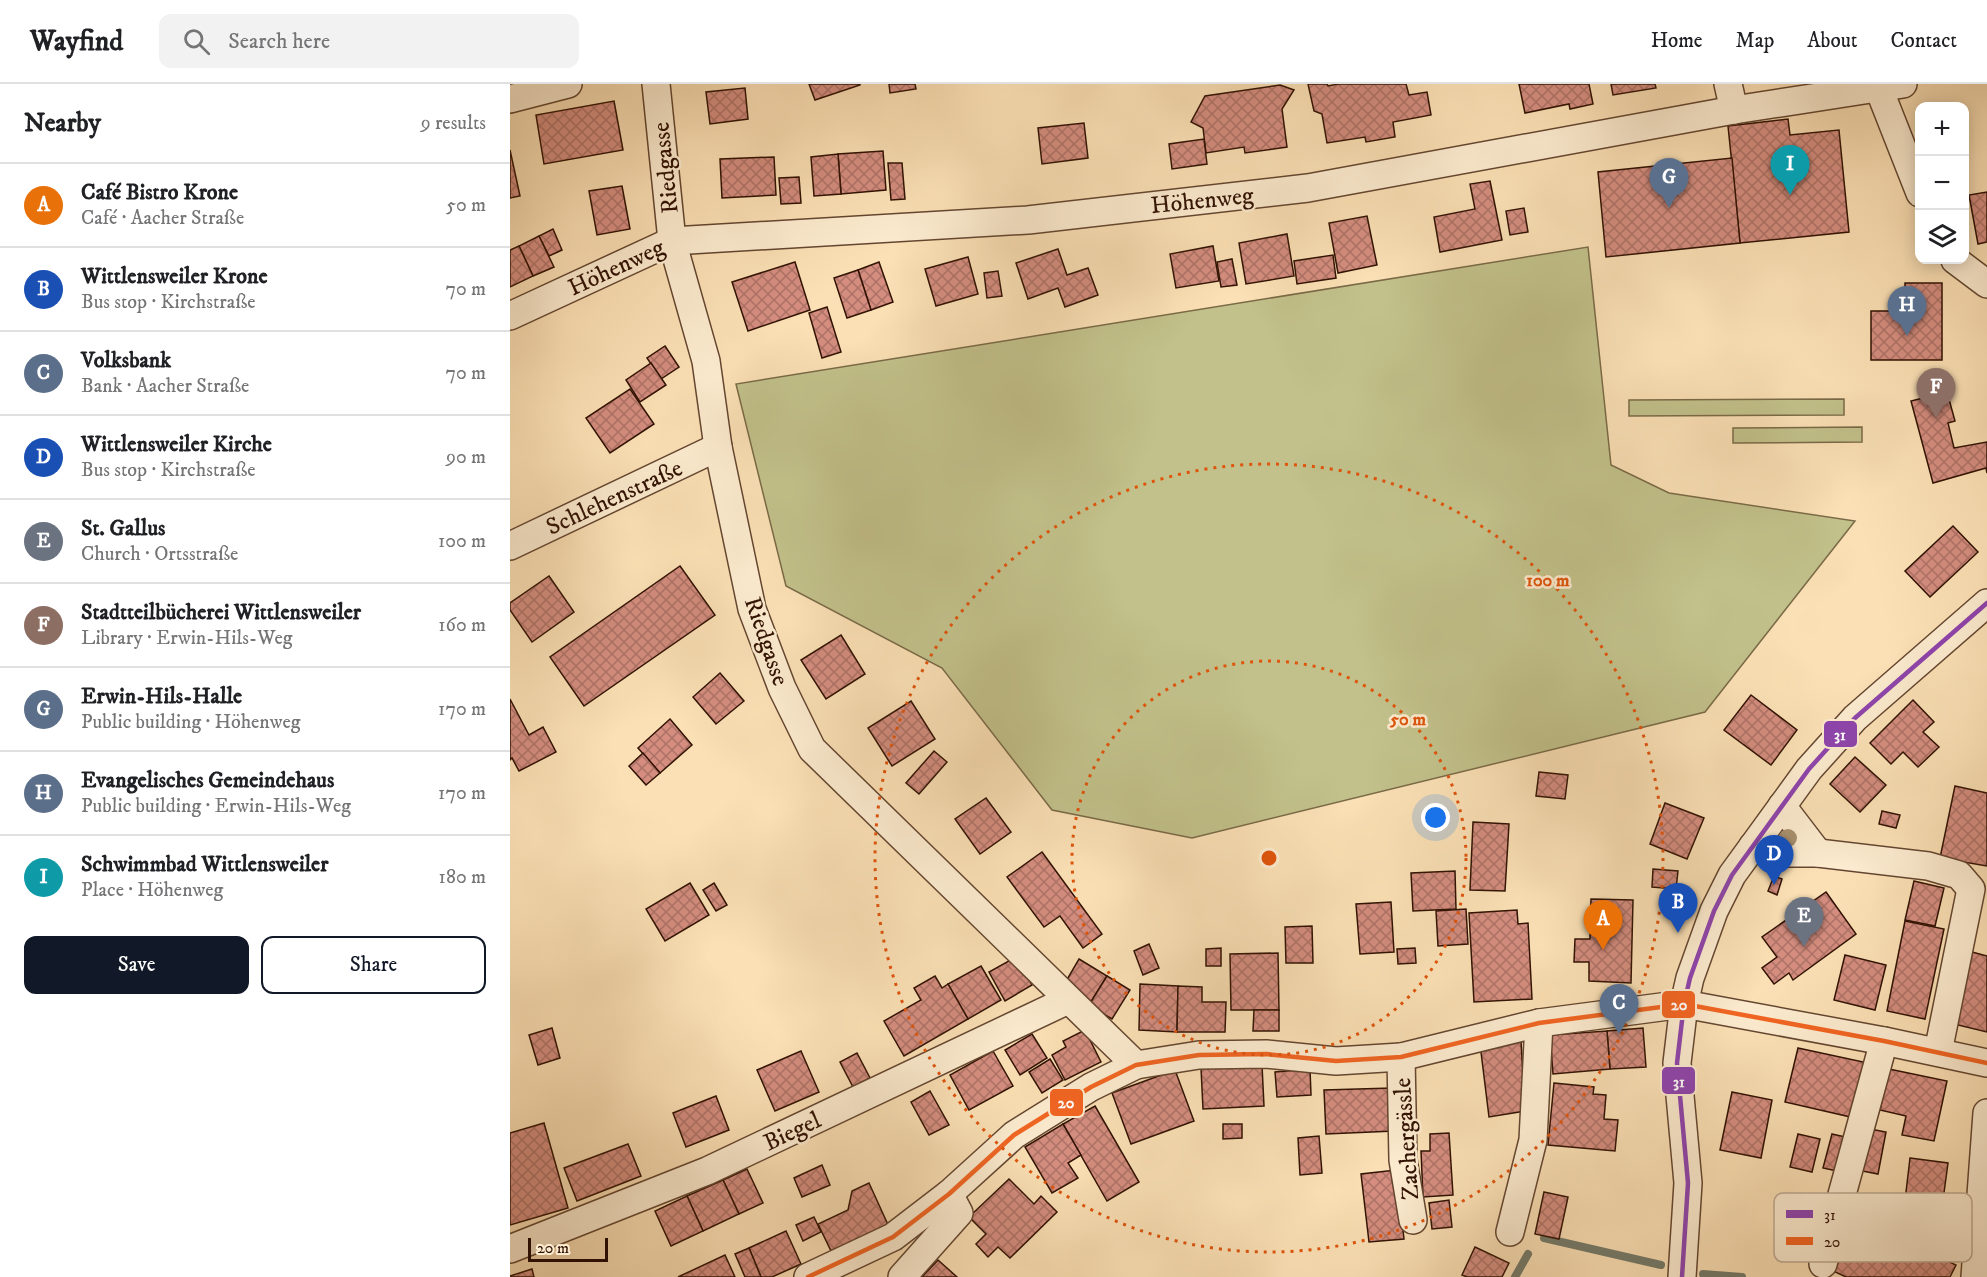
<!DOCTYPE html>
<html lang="en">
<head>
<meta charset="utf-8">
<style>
	body { margin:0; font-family:"IM FELL DW Pica",serif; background:#f2f2f2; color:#202124 }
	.controls { position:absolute; right:18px; top:18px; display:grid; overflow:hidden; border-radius:12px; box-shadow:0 3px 15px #0003 }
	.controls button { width:54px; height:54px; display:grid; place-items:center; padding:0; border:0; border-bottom:2px solid #e0e0e0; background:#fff; color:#202124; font:30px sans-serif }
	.scale { position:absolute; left:18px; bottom:15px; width:80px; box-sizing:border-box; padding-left:6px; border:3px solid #311203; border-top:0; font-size:16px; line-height:21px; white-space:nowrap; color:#311203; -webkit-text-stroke:4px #fcebcf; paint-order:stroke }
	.you { position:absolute; left:926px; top:734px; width:21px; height:21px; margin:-15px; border:4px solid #fff; border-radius:50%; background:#1a73e8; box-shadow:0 0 0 9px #1a73e833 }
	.badge { display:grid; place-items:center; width:39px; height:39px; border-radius:50%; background:#111827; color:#fff; font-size:20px; font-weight:700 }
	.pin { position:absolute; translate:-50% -50px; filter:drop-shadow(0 2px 3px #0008) }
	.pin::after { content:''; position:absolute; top:32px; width:21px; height:18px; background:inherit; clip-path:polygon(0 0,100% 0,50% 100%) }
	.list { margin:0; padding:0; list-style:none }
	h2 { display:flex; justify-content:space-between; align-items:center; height:78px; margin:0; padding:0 24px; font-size:26px }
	h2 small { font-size:20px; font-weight:400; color:#757577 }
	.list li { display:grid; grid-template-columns:39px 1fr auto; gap:18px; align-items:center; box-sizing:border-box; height:84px; padding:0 24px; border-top:2px solid #e0e0e0 }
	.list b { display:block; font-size:22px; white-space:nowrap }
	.list p { margin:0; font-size:20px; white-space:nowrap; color:#757577 }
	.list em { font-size:20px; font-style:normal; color:#757577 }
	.actions { display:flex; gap:12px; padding:18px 24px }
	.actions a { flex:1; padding:14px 0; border:2px solid #111827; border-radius:12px; text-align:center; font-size:21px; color:#111827 }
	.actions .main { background:#111827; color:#fff }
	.icon { flex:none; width:33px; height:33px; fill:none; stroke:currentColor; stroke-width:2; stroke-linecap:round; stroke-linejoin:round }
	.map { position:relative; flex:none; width:1477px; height:1193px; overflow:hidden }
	header { display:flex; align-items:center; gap:36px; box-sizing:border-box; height:84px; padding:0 30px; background:#fff; border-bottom:2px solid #e0e0e0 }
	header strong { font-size:28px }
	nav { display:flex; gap:33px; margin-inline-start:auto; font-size:21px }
	.search { width:420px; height:54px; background:#f2f2f2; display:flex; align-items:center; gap:15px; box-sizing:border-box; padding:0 21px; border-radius:12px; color:#757577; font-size:22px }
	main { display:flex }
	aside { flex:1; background:#fff }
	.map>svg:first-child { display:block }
</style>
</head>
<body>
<header>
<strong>Wayfind</strong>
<div class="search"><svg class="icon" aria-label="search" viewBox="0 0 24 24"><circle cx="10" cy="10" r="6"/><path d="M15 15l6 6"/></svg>Search here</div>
<nav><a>Home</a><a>Map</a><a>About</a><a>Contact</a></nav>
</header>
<main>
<aside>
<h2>Nearby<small>9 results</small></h2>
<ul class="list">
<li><span class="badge" style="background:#e8710a">A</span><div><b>Café Bistro Krone</b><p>Café · Aacher Straße</p></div><em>50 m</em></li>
<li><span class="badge" style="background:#1a4fb4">B</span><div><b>Wittlensweiler Krone</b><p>Bus stop · Kirchstraße</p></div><em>70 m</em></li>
<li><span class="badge" style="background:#5c6f8a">C</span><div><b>Volksbank</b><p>Bank · Aacher Straße</p></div><em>70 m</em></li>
<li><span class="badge" style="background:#1a4fb4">D</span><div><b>Wittlensweiler Kirche</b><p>Bus stop · Kirchstraße</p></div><em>90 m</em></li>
<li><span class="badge" style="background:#6b7280">E</span><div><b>St. Gallus</b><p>Church · Ortsstraße</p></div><em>100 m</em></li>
<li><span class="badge" style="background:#8d6e63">F</span><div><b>Stadtteilbücherei Wittlensweiler</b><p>Library · Erwin-Hils-Weg</p></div><em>160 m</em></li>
<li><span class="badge" style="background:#5c6f8a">G</span><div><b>Erwin-Hils-Halle</b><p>Public building · Höhenweg</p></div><em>170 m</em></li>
<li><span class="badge" style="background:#5c6f8a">H</span><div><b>Evangelisches Gemeindehaus</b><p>Public building · Erwin-Hils-Weg</p></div><em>170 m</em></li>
<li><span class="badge" style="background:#0f9aa8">I</span><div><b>Schwimmbad Wittlensweiler</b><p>Place · Höhenweg</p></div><em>180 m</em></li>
</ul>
<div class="actions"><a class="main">Save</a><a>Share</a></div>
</aside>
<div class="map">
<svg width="1477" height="1193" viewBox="0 0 1477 1193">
	<defs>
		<pattern id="building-cross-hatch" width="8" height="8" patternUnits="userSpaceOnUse" patternTransform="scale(1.5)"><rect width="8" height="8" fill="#d48d7f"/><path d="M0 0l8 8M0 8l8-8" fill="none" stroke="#ad7266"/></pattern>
	</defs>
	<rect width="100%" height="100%" fill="#fbe0b5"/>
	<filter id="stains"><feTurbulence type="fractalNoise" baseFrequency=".00333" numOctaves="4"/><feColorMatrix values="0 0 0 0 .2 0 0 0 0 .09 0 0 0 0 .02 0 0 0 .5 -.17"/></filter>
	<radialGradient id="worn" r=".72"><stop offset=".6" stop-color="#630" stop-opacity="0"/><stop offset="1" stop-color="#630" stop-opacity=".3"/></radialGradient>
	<g fill="#c2c18b" stroke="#7a6a47" stroke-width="1.5">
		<polygon points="1078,163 1101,381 1159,409 1345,437 1195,628 682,754 542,726 432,584 276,502 226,300"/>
		<polygon points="1334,315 1334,331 1119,332 1119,316"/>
		<polygon points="1352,343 1352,358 1223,359 1223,344"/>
	</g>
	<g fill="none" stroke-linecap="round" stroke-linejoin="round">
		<g stroke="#737969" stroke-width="8">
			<polyline points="1034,1154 1151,1181"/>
			<polyline points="1193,1190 1232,1193"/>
			<polyline points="1005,1193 1018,1170"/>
		</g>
	</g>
	<g fill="url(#building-cross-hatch)" stroke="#311203" stroke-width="1.5">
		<polygon points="299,0 350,0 350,1 305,16"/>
		<polygon points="379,0 405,0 406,5 380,9"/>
		<polygon points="798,0 817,0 818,2 828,0 896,0 899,11 917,8 921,31 883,38 885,53 856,58 855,53 817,59 812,30 804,27"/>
		<polygon points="1009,0 1079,0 1083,20 1060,25 1059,20 1015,29"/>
		<polygon points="1101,0 1145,0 1146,4 1103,11"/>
		<polygon points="770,1 784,6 772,25 777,63 735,69 734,63 696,69 693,44 681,38 695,12"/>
		<polygon points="235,4 238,35 200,40 196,8"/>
		<polygon points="104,17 113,66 34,80 26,31"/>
		<polygon points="1278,35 1280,51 1329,46 1339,148 1230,159 1218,42"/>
		<polygon points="574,39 578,74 532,80 528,44"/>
		<polygon points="694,55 697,80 662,85 659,60"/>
		<polygon points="0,66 10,112 0,114"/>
		<polygon points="373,67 376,106 331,110 328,70"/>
		<polygon points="328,70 331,110 304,112 301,73"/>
		<polygon points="264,73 266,111 212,114 210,75"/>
		<polygon points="1222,74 1230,159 1096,173 1088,88"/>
		<polygon points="378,79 392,79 395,115 381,116"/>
		<polygon points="289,93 291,119 271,120 269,94"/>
		<polygon points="980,97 992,156 930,168 924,133 965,125 960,100"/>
		<polygon points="112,102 120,145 87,151 79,107"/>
		<polygon points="1477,108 1477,158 1468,160 1459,111"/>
		<polygon points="1014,124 1018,148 1000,151 996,127"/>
		<polygon points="857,132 867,181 828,189 819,139"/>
		<polygon points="43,145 52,166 39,172 29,152"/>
		<polygon points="777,150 784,192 736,200 729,159"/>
		<polygon points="29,152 44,183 23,192 9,162"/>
		<polygon points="9,162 23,192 0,203 0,166"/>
		<polygon points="703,162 709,197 666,204 660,170"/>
		<polygon points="548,165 557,191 578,184 588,211 555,223 548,204 518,215 506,179"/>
		<polygon points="823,171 826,194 787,200 784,177"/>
		<polygon points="458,173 468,210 426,222 415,185"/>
		<polygon points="722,175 727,201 711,203 707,178"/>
		<polygon points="285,178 300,226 238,247 222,198"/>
		<polygon points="369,178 383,218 361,226 348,186"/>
		<polygon points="348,186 361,226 337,234 324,194"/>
		<polygon points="488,187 492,212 477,214 474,189"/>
		<polygon points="1395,199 1432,199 1432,276 1361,276 1361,227 1395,227"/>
		<polygon points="317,223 331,268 312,274 299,229"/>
		<polygon points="155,262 169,283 151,295 137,274"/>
		<polygon points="141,279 156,301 130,318 116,296"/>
		<polygon points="120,305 144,340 100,369 76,334"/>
		<polygon points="1437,308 1445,337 1438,339 1444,364 1477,358 1477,389 1476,384 1423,399 1401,317"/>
		<polygon points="1443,442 1468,468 1420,513 1395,487"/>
		<polygon points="170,482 205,531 74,622 40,573"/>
		<polygon points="39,492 64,528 22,558 0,526 0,519"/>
		<polygon points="331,551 355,590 316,615 291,576"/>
		<polygon points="210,589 234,617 206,640 183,613"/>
		<polygon points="1241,611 1287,646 1261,681 1214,646"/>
		<polygon points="0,615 19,651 33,643 46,668 9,687 2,674 0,676"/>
		<polygon points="1403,616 1424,638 1413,648 1429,663 1408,683 1393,668 1381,680 1360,659"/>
		<polygon points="401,617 425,655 382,682 358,644"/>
		<polygon points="160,635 182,661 150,689 128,664"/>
		<polygon points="424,667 437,678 409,710 396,699"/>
		<polygon points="133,669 150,689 136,701 119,682"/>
		<polygon points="1345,673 1376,701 1350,728 1320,700"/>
		<polygon points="1029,688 1058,691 1055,715 1026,712"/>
		<polygon points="1445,702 1477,709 1477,782 1430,774"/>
		<polygon points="476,714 501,748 470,770 445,735"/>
		<polygon points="1155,719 1194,734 1177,775 1140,760"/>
		<polygon points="1372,727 1390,731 1386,744 1369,740"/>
		<polygon points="963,738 999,740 995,807 960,806"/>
		<polygon points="532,768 592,850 573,864 550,832 534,843 497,793"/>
		<polygon points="1143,785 1168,787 1166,805 1142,803"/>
		<polygon points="945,787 946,825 903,827 901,789"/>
		<polygon points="1264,792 1272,795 1267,811 1258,807"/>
		<polygon points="1404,797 1434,804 1425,842 1395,836"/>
		<polygon points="180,799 199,831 155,857 136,825"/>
		<polygon points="204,799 217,821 206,827 193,806"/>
		<polygon points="1316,808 1346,850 1283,896 1279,889 1264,900 1252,884 1267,873 1252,853"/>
		<polygon points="1081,815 1123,816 1121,899 1079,897 1079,878 1064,878 1065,855 1080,855"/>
		<polygon points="881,818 884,868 850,870 846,820"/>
		<polygon points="956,825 958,860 928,862 926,827"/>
		<polygon points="1007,826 1008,840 1018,839 1022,915 964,918 959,829"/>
		<polygon points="1395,837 1434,845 1415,935 1377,927"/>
		<polygon points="802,842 803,879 776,879 775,843"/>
		<polygon points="639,860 649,884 633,891 624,867"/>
		<polygon points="711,864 711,882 696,882 696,865"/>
		<polygon points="905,864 906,879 888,880 887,865"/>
		<polygon points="1462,868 1477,872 1477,948 1444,940"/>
		<polygon points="768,869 769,926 721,926 720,870"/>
		<polygon points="1335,871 1376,881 1365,926 1324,916"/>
		<polygon points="506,873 522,901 495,917 479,888"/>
		<polygon points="569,875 597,892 579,921 552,904"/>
		<polygon points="471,882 491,916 458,935 438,900"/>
		<polygon points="425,892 432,904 438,900 458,935 394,972 374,937 411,916 404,904"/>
		<polygon points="597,892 620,906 602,935 579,921"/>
		<polygon points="630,900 668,902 667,948 629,946"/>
		<polygon points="668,902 692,903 692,918 716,918 715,948 667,948"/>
		<polygon points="744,926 769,926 769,947 743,947"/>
		<polygon points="42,944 50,974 28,981 19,951"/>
		<polygon points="1133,944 1136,983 1100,985 1097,947"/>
		<polygon points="575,946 591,978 555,996 542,971 556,963 553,957"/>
		<polygon points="1097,947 1100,985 1043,990 1040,951"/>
		<polygon points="522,950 537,974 510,991 495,966"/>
		<polygon points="1011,957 1015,1027 979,1033 970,960"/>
		<polygon points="1288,964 1358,979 1345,1034 1275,1018"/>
		<polygon points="291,967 309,1008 265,1027 247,986"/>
		<polygon points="483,967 503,1002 459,1026 440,991"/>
		<polygon points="347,969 360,994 343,1003 330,978"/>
		<polygon points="540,975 553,996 532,1009 519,988"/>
		<polygon points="752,981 754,1022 693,1025 691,984"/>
		<polygon points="800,985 801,1011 767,1013 765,988"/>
		<polygon points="1379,985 1437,997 1424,1057 1392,1051 1396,1032 1370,1026"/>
		<polygon points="665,986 684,1037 621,1060 602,1009"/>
		<polygon points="1044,999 1084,1003 1083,1010 1096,1011 1094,1035 1108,1036 1105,1067 1038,1061"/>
		<polygon points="882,1004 884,1047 816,1050 814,1006"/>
		<polygon points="420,1007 439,1041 419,1051 401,1018"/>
		<polygon points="1222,1008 1262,1016 1251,1074 1210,1066"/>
		<polygon points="206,1012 219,1046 176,1063 163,1029"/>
		<polygon points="585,1022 629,1098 597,1117 553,1040"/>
		<polygon points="34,1039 58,1124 0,1141 0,1049"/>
		<polygon points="553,1040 571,1071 558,1079 568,1094 542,1109 515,1063"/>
		<polygon points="713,1040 732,1040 732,1054 713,1055"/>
		<polygon points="1355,1044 1376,1048 1368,1090 1347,1086"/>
		<polygon points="939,1049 943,1111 913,1113 911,1067 920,1067 920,1050"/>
		<polygon points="1288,1050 1310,1055 1302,1088 1280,1083"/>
		<polygon points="1322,1050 1340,1054 1332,1088 1313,1084"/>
		<polygon points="809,1052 812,1089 790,1091 788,1054"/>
		<polygon points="118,1060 131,1092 67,1117 54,1084"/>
		<polygon points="1400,1074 1438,1079 1429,1146 1392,1142"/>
		<polygon points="312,1081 320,1101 292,1113 284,1094"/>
		<polygon points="237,1085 253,1119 229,1130 213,1096"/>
		<polygon points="886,1086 894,1155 859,1158 851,1090"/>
		<polygon points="499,1095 524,1120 531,1112 547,1128 500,1174 488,1163 478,1173 466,1160 476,1150 459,1133"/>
		<polygon points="213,1096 229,1130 193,1147 177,1112"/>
		<polygon points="359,1099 379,1143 322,1169 308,1140 338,1126 342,1107"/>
		<polygon points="1034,1108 1058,1113 1049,1155 1025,1150"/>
		<polygon points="177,1112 193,1147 161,1162 145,1127"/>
		<polygon points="939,1116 942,1143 922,1145 919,1119"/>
		<polygon points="304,1133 311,1148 293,1157 286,1141"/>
		<polygon points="1346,1133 1446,1181 1440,1193 1336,1193 1321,1186"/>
		<polygon points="276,1147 291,1180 262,1193 251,1193 239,1164"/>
		<polygon points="965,1163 999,1179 992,1193 957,1193 952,1191"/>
		<polygon points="239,1164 251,1193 235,1193 225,1170"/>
		<polygon points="215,1171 225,1193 168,1193"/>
		<polygon points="428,1176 447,1193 412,1193"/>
		<polygon points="22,1185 24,1193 0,1193 0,1192"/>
	</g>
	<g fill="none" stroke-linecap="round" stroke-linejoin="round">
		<defs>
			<g id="minor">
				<polyline points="146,0 162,157 196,277 208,363 242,525 272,604 302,665 626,981"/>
				<polyline points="1218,0 1224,26"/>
				<polyline points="1369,5 1410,109"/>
				<polyline points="0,15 58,0"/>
				<polyline points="1445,176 1477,200"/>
				<polyline points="0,232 162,157 518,136 798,104 1224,26 1393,0"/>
				<polyline points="0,462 208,363"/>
				<polyline points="1272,722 1308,769"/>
				<polyline points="1243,762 1269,769 1308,769 1418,782 1449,791 1461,805 1428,968"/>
				<polyline points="891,973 893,1076 903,1136"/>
				<polyline points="1000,1148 1023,1056 1029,939"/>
				<polyline points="0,1165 197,1087 558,916"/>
				<polyline points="1313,1180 1374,957"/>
				<polyline points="298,1193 383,1153 439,1110 504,1051 581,1003 626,981 689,971 756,970 826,977 891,973 1029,939 1174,920 1374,957 1477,979"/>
				<polyline points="392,1193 449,1129 439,1110"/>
				<polyline points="1172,1193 1178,1099 1167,979 1174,920 1180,894 1204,827 1222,791 1299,685 1345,634 1477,519"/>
				<polyline points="1465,1193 1477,1029"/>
			</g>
		</defs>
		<use href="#minor" stroke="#644630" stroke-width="30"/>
		<use href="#minor" stroke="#fcebcf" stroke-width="27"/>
		<defs>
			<polyline id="bus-1" points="1172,1193 1178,1099 1167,979 1174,920 1180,894 1204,827 1222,791 1299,685 1345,634 1477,519"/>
			<polyline id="bus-2" points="298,1193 383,1153 439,1110 504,1051 581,1003 626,981 689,971 756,970 826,977 891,973 1029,939 1174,920 1374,957 1477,979"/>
		</defs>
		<use href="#bus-1" stroke="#fcebcf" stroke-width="9"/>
		<use href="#bus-2" stroke="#fcebcf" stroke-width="9"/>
		<use href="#bus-1" stroke="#8e44ad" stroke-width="4.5"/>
		<use href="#bus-2" stroke="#f26522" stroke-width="4.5"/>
	</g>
	<circle fill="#a8906e" cx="1278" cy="754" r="9"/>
	<g fill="none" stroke="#df550c" stroke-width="3" stroke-dasharray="3 6">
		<circle cx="759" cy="774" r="197"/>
		<circle cx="759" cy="774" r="394"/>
	</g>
	<g text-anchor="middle" stroke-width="5" stroke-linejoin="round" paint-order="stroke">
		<g font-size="24" fill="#311203" stroke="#fcebcf">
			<text transform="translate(155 84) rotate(-96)" y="8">Riedgasse</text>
			<text transform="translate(692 116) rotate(-6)" y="8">Höhenweg</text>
			<text transform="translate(106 183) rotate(-25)" y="8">Höhenweg</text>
			<text transform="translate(104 413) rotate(-25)" y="8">Schlehenstraße</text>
			<text transform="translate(257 557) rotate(71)" y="8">Riedgasse</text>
			<text transform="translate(282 1047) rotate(-25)" y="8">Biegel</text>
			<text transform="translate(896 1055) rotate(-94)" y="8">Zachergässle</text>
		</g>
	</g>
	<rect x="1264" y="1109" width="198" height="69" rx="9" fill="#fcebcf" stroke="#bfaa92" stroke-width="1.5"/>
	<rect x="1276" y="1126" width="27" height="8" fill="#8e44ad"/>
	<rect x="1276" y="1153" width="27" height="8" fill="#f26522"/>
	<g font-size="16" fill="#311203">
		<text x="1314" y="1136">31</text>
		<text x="1314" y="1163">20</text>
	</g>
	<circle cx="759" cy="774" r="9" fill="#df550c" stroke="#fcebcf" stroke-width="3"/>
	<g font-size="18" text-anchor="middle" font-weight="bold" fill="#df550c" stroke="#fcebcf" stroke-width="5" stroke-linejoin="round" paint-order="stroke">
		<text x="1038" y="502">100 m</text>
		<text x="898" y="641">50 m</text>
	</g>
	<g stroke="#fcebcf" stroke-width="2">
		<rect x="1313" y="636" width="35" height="28" rx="6" fill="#8e44ad"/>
		<rect x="1151" y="906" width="35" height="29" rx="6" fill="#f26522"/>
		<rect x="1151" y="982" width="35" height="29" rx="6" fill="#8e44ad"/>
		<rect x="539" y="1004" width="35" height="29" rx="6" fill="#f26522"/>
	</g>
	<g font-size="16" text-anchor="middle" font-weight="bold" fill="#fff">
		<text x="1330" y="656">31</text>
		<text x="1169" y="926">20</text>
		<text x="1169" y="1003">31</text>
		<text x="556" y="1024">20</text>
	</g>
	<rect width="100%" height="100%" filter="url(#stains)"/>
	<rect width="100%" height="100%" fill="url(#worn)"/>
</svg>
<div class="controls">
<button>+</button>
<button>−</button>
<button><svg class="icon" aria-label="layers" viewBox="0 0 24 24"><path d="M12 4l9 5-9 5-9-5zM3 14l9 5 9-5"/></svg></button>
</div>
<div class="scale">20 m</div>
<div class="you"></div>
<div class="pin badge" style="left:1093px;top:866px;background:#e8710a">A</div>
<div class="pin badge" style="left:1168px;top:849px;background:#1a4fb4">B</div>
<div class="pin badge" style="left:1109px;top:950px;background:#5c6f8a">C</div>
<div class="pin badge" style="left:1264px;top:801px;background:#1a4fb4">D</div>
<div class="pin badge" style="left:1294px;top:863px;background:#6b7280">E</div>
<div class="pin badge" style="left:1426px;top:334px;background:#8d6e63">F</div>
<div class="pin badge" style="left:1159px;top:124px;background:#5c6f8a">G</div>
<div class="pin badge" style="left:1397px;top:252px;background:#5c6f8a">H</div>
<div class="pin badge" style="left:1280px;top:111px;background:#0f9aa8">I</div>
</div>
</main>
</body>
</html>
